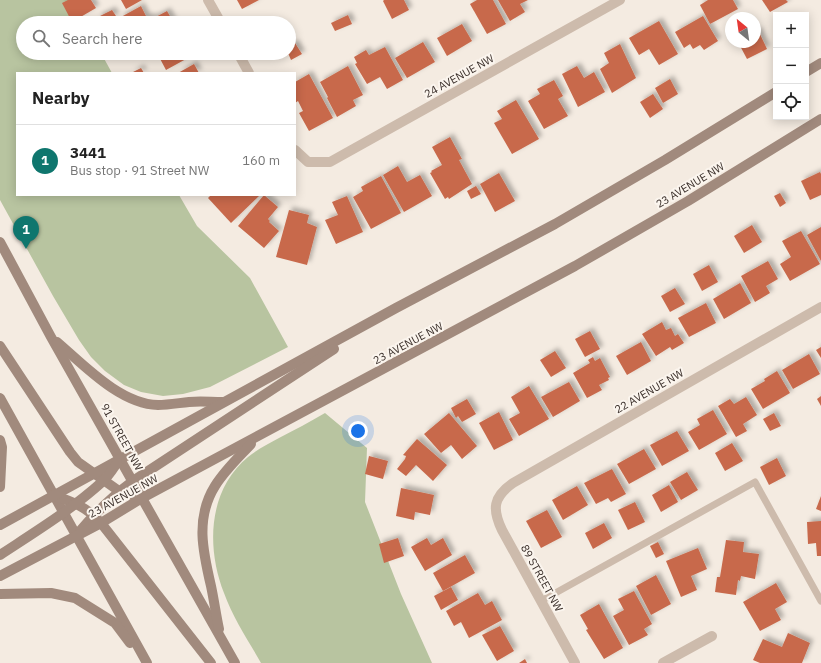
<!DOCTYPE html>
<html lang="en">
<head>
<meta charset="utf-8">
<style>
	body { margin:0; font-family:"IBM Plex Sans",sans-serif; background:#f2f2f2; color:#222 }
	.controls { position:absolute; right:12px; top:12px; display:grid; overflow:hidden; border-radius:0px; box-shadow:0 2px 10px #0003 }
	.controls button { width:36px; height:36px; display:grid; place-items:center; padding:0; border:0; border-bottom:1px solid #e0e0e0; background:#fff; color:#222; font:20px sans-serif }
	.compass { position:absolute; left:725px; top:12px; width:36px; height:36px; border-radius:50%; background:#fff; box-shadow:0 2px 10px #0003; rotate:331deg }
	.you { position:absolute; left:358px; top:431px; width:14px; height:14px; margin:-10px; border:3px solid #fff; border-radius:50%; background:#1a73e8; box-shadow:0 0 0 6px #1a73e833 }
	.badge { display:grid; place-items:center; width:26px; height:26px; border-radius:50%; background:#0f766e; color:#fff; font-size:13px; font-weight:700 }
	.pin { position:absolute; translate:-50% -33px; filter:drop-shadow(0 1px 2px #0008) }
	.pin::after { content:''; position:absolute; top:21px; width:14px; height:12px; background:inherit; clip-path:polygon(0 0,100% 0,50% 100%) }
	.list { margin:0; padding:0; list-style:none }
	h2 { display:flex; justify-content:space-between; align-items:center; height:52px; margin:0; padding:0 16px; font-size:17px }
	h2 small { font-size:13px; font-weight:400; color:#767676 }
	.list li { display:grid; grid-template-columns:26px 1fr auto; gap:12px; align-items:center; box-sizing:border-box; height:72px; padding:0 16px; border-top:1px solid #e0e0e0 }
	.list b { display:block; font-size:15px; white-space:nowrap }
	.list p { margin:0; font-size:13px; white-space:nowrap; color:#767676 }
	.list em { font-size:13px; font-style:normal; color:#767676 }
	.icon { flex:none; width:22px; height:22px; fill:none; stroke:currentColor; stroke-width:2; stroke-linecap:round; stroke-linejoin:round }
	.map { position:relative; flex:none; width:821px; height:663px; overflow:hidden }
	.search { position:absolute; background:#fff; box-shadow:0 2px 10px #0003; left:16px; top:16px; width:280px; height:44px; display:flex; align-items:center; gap:10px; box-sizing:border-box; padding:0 14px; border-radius:22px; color:#767676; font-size:15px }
	.panel { position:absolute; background:#fff; box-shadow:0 2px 10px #0003; left:16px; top:72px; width:280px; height:124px; border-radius:0px }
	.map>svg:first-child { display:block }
</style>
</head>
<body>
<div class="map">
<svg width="821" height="663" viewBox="0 0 821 663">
	<defs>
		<filter id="shadow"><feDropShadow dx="3.5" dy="-3.5" stdDeviation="2" flood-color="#0004"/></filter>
	</defs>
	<rect width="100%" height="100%" fill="#f4ebe1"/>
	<g fill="#b8c4a0">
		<polygon points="0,0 71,0 84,23 23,23 23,53 101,53 112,73 17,73 17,195 179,195 197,226 250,278 288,347 210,387 183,394 163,396 141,392 124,385 105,371 91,357 79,340 53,296 0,200"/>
		<path d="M325,413L367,448L365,502L401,594L432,663H261C248,640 233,618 224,593C206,547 208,490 248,457C258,449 268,444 279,438C294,430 310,422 325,413Z"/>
	</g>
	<g fill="#c8694b" filter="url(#shadow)">
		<polygon points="68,0 91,0 96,8 72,22 62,3"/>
		<polygon points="121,0 142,0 126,9"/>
		<polygon points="237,0 259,0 242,9"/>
		<polygon points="384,0 404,0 409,10 392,19 383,1"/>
		<polygon points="477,0 493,0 506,24 487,34 470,4"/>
		<polygon points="498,0 528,0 520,4 525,12 510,21"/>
		<polygon points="708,0 733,0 738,9 710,24 700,5"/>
		<polygon points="762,0 786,0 788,2 770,12"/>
		<polygon points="141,6 147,18 151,17 152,19 167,11 174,23 124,23 121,17"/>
		<polygon points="112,10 116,16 101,23 98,17"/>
		<polygon points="348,15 352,24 335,31 331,23"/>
		<polygon points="703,16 718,41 704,50 700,45 693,49 690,44 684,48 675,32"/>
		<polygon points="659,21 678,54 659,65 649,49 639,55 629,38"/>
		<polygon points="462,24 472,41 447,56 437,38"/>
		<polygon points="758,30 767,49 747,59 738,42 755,42 755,32"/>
		<polygon points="423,42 435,62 407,78 395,58"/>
		<polygon points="295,43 302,54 291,60 288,53 289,53 289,47"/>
		<polygon points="620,44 636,78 612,93 600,69 609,63 604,53"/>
		<polygon points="385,47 403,80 387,89 380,77 367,84 355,64 357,63 354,57 366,50 369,55"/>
		<polygon points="148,53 182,53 186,59 166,70 157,53 150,57"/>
		<polygon points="194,64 199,73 178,73"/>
		<polygon points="348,66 363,95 353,100 356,106 337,117 327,98 328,97 320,82"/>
		<polygon points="577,66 584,78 594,72 605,92 578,107 562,74"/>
		<polygon points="141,68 144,73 131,73"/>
		<polygon points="309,74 333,118 309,131 299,113 303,111 298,101 295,103 295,82"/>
		<polygon points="670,79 678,94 663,103 655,88"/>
		<polygon points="554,80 563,96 558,99 568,116 544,129 528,101 540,94 537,89"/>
		<polygon points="653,94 663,109 650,118 640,102"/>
		<polygon points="516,100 539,139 512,154 494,123 502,119 497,111"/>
		<polygon points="450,137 462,159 459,160 472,184 449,199 448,197 445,199 430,173 432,172 431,171 442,165 432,147"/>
		<polygon points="398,166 407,182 420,175 432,196 404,212 383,175"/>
		<polygon points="820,172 821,174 821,195 810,200 801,181"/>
		<polygon points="499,173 515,201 495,212 480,184"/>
		<polygon points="381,176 401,213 371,229 353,197 363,191 361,187"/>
		<polygon points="476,186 481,194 471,199 467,191"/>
		<polygon points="780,193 786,203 780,207 774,196"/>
		<polygon points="211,195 260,195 231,223 208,198"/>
		<polygon points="264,195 278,207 268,219 270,221 269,222 279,231 264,248 238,226"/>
		<polygon points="347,196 363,232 336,244 325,220 338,215 332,202"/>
		<polygon points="289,210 309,215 307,223 317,227 307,265 276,257"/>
		<polygon points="752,225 762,242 744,253 734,236"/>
		<polygon points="821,227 821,261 807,235"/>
		<polygon points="801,231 820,264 790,281 780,264 791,257 782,241"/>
		<polygon points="768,261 778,279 766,286 770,293 755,302 741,276"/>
		<polygon points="709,265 718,282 702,291 693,274"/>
		<polygon points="740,283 751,303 724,319 713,299"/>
		<polygon points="675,288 685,304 670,312 661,296"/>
		<polygon points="706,303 716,323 689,337 678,318"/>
		<polygon points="662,322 666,330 671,328 675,336 678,334 684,343 672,350 670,347 656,356 642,334"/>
		<polygon points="590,331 600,349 585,357 575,339"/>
		<polygon points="641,342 651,361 627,375 616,356"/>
		<polygon points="821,347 821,358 816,350"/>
		<polygon points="555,351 566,368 551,377 540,360"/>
		<polygon points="809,354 820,374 793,389 782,370"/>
		<polygon points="593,357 595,361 600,358 610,377 608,378 609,380 599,385 602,390 587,398 573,373 590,363 588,360"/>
		<polygon points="777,371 790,393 763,409 751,389 765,381 764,379"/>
		<polygon points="569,382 580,401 553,417 541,397"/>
		<polygon points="529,386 549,419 519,436 509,419 520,413 511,397"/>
		<polygon points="821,396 821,406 817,399"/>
		<polygon points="746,397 757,415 743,424 747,431 736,437 718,406 730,399 734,404"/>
		<polygon points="467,399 476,414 462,422 458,416 456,418 451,408"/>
		<polygon points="713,410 727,434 699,450 688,432 700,425 697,419"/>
		<polygon points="499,412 513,440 494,450 479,423"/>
		<polygon points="449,413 477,446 462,459 451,445 441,453 424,434"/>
		<polygon points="774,413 781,426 770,431 763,419"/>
		<polygon points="677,431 689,451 662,466 650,445"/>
		<polygon points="417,439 447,465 433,481 416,465 406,476 397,469 405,459 406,456 403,455"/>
		<polygon points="732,443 743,461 725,471 715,453"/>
		<polygon points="644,449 656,469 629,484 617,464"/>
		<polygon points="369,456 388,461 383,479 365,474"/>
		<polygon points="777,458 786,476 769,485 760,467"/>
		<polygon points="612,469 626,494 611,502 608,498 596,504 584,483"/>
		<polygon points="687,472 698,490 681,500 670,482"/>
		<polygon points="669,485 678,502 661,512 652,495"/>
		<polygon points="577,486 588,505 563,520 552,500"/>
		<polygon points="401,488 434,495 430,515 415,512 414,520 396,516"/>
		<polygon points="821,496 821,511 816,509"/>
		<polygon points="635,502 645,522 628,530 618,510"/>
		<polygon points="547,510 562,537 541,548 526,521"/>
		<polygon points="821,521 821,556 817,556 816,543 808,544 807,522"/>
		<polygon points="604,523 612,538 593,549 585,533"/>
		<polygon points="398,538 404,556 384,563 379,544"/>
		<polygon points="427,538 431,545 443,538 452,555 425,571 411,547"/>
		<polygon points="726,540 744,542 743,552 759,554 755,579 741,576 740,581 738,580 736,595 715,592 717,577 720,577"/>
		<polygon points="658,542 664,554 656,558 650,546"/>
		<polygon points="698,548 707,569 691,576 697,590 681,597 666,561"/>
		<polygon points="465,555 475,573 443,591 433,573"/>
		<polygon points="656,575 671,604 651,615 636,586"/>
		<polygon points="776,583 787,602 775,609 781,620 760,631 743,602"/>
		<polygon points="451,587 458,600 441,610 434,596"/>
		<polygon points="634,591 652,624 644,629 648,635 629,645 613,616 624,610 618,599"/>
		<polygon points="478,593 485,605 492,601 502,620 469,638 461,622 454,626 446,611"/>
		<polygon points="599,604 623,648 604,659 586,630 588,629 580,615"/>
		<polygon points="500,626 514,651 497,661 482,635"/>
		<polygon points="788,633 810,643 802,663 760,663 753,660 763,639 782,647"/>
		<polygon points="525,659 527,663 519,663"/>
	</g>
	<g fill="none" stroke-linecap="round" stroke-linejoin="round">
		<polyline stroke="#cdbbac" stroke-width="7" points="541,601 755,482 821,601"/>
		<g stroke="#cdbbac" stroke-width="10">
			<polyline points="208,0 221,23"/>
			<polyline points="238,53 249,73"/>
			<polyline points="295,150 308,162 330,162 620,0"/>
			<path d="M575,663L502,530C492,509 493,497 513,483L821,307"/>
			<polyline points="663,663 712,636"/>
		</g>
		<g stroke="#a18a7d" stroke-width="10">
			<polyline points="806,72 821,63"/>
			<polyline points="0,242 51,337 235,663"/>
			<path d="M57,342C84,365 120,404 158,405C168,405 179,403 189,402C200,401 211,402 222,402"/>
			<polyline points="0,346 70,452 78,462 119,491 142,498"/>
			<polyline points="0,398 147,663"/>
			<polyline points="0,440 2,447 0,487"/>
			<path d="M53,495C73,502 87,507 101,523L211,663"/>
			<polyline points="0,525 396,308 555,224 665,160 776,92"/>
			<path d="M80,531C96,512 113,496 133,481L334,349"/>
			<path d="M0,555C35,532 71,510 102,482C108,477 113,469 117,463"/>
			<polyline points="0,576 101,523 142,498 575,266 688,201 821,119"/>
			<polyline points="0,594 51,593 75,598 115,623 130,643"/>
			<path d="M219,629C216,615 214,600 211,586C203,552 195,518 215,486C225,470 239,457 251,444"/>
		</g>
	</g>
	<g text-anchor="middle" stroke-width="4" stroke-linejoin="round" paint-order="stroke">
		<g font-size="11" fill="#3b302b" stroke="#fbf5ee">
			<text transform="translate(459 76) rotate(-29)" y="4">24 AVENUE NW</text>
			<text transform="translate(690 185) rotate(-31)" y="4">23 AVENUE NW</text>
			<text transform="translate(408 343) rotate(-28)" y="4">23 AVENUE NW</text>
			<text transform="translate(649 391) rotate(-30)" y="4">22 AVENUE NW</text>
			<text transform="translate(122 437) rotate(61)" y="4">91 STREET NW</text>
			<text transform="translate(123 496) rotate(-29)" y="4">23 AVENUE NW</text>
			<text transform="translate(542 578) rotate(61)" y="4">89 STREET NW</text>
		</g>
	</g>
</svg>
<div class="controls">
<button>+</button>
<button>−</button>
<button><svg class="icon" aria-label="locate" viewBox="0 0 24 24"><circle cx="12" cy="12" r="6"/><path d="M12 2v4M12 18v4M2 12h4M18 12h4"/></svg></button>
</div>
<svg class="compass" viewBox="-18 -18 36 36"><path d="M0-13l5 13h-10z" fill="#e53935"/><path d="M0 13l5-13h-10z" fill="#767676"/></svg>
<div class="you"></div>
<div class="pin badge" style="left:26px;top:249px">1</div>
<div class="search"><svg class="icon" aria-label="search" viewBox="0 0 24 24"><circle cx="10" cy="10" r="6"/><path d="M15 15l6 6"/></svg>Search here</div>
<section class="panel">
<h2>Nearby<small></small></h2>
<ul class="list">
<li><span class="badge">1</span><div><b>3441</b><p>Bus stop · 91 Street NW</p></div><em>160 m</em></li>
</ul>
</section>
</div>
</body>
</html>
